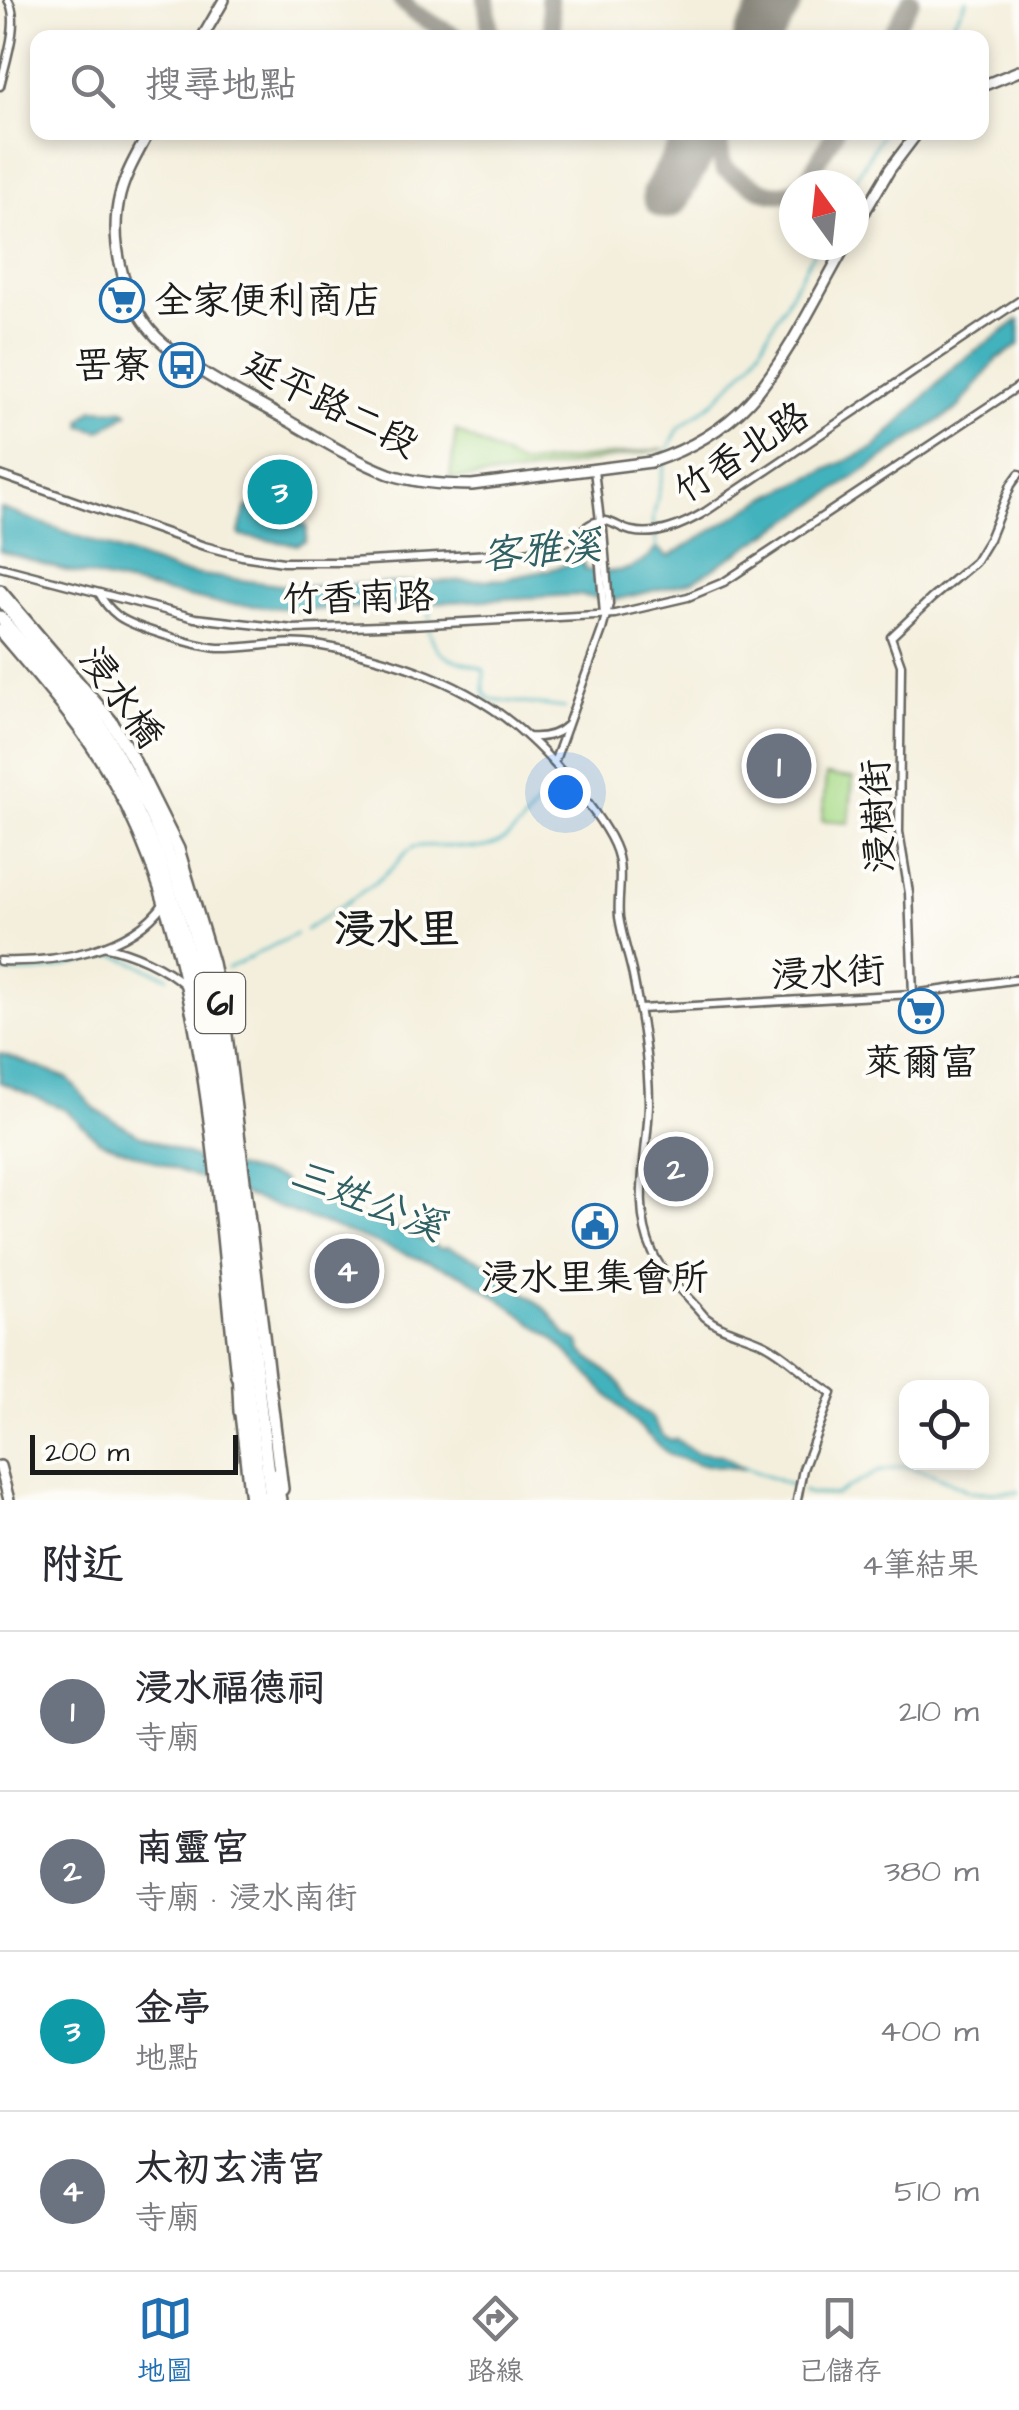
<!DOCTYPE html>
<html lang="zh-TW">
<head>
<meta charset="utf-8">
<style>
	body { margin:0; font-family:"Architects Daughter","LXGW WenKai TC",sans-serif; background:#f7f7f7; color:#2b2b33 }
	.controls { position:absolute; right:30px; bottom:30px; display:grid; overflow:hidden; border-radius:20px; box-shadow:0 5px 15px #0003 }
	.controls button { width:90px; height:90px; display:grid; place-items:center; padding:0; border:0; border-bottom:2px solid #e1e1e2; background:#fff; color:#2b2b33; font:50px sans-serif }
	.compass { position:absolute; left:779px; top:170px; width:90px; height:90px; border-radius:50%; background:#fff; box-shadow:0 5px 15px #0003; rotate:345deg }
	.scale { position:absolute; left:30px; bottom:25px; width:208px; box-sizing:border-box; padding-left:10px; border:5px solid #1c1c1c; border-top:0; font-size:28px; line-height:35px; white-space:nowrap; color:#1c1c1c; -webkit-text-stroke:8px #fdfcf7; paint-order:stroke }
	.you { position:absolute; left:565px; top:792px; width:35px; height:35px; margin:-25px; border:8px solid #fff; border-radius:50%; background:#1a73e8; box-shadow:0 0 0 15px #1a73e833 }
	.badge { display:grid; place-items:center; width:65px; height:65px; border-radius:50%; background:#1f6fb2; color:#fff; font-size:32px; font-weight:700 }
	.pin { position:absolute; translate:-50% -50%; border:5px solid #fff; box-shadow:0 2px 10px #0006 }
	.list { margin:0; padding:0; list-style:none }
	h2 { display:flex; justify-content:space-between; align-items:center; height:130px; margin:0; padding:0 40px; font-size:42px }
	h2 small { font-size:32px; font-weight:400; color:#7c7c81 }
	.list li { display:grid; grid-template-columns:65px 1fr auto; gap:30px; align-items:center; box-sizing:border-box; height:160px; padding:0 40px; border-top:2px solid #e1e1e2 }
	.list b { display:block; font-size:38px; white-space:nowrap }
	.list p { margin:0; font-size:32px; white-space:nowrap; color:#7c7c81 }
	.list em { font-size:32px; font-style:normal; color:#7c7c81 }
	.icon { flex:none; width:55px; height:55px; fill:none; stroke:currentColor; stroke-width:2; stroke-linecap:round; stroke-linejoin:round }
	.map { position:relative; flex:none; width:1019px; height:1500px; overflow:hidden }
	.search { position:absolute; background:#fff; box-shadow:0 5px 15px #0003; left:30px; right:30px; top:30px; height:110px; display:flex; align-items:center; gap:25px; box-sizing:border-box; padding:0 35px; border-radius:20px; color:#7c7c81; font-size:38px }
	.sheet { height:770px; background:#fff }
	nav { display:flex; justify-content:space-around; align-items:center; box-sizing:border-box; height:140px; border-top:2px solid #e1e1e2; background:#fff; font-size:28px; color:#7c7c81 }
	nav a { display:grid; justify-items:center; gap:5px }
	nav .on { color:#1f6fb2 }
	.map>svg:first-child { display:block }
</style>
</head>
<body>
<div class="map">
<svg width="1019" height="1500" viewBox="0 0 1019 1500">
	<rect width="100%" height="100%" fill="#fdfcf7"/>
	<filter id="ink" filterUnits="userSpaceOnUse"><feTurbulence type="fractalNoise" baseFrequency=".01" numOctaves="2"/><feDisplacementMap in="SourceGraphic" scale="20" xChannelSelector="R" yChannelSelector="G"/><feConvolveMatrix kernelMatrix="1 2 1 2 8 2 1 2 1" color-interpolation-filters="sRGB"/></filter>
	<filter id="wash" filterUnits="userSpaceOnUse"><feTurbulence type="fractalNoise" baseFrequency=".0048" numOctaves="4" result="noise"/><feDisplacementMap in="SourceGraphic" scale="40" xChannelSelector="R" yChannelSelector="G"/><feGaussianBlur stdDeviation="2.25" result="paint"/><feColorMatrix in="noise" values="0 0 0 0 0 0 0 0 0 0 0 0 0 0 0 0 0 1.4 0 .05"/><feComposite in="paint" operator="in"/></filter>
	<g filter="url(#wash)">
		<rect width="100%" height="100%" fill="#f4efdd"/>
		<g fill="#a9db8a" stroke="#627c53" stroke-width="2.5">
			<polygon points="456,431 522,465 664,449 518,474 450,479"/>
			<polygon points="826,775 853,778 849,823 822,821"/>
		</g>
		<g fill="#43b2bd" stroke="#30676c" stroke-width="2.5">
			<path d="M1019,320V345L997,359L958,408L798,515L693,581L615,600L575,595L306,610L216,603L63,570L0,551V508L178,572L294,587L505,579L549,570L582,560L585,570C620,572 632,575 657,548L668,557L769,496L874,448L955,366Z"/>
			<polygon points="93,409 124,410 128,413 100,431 82,426 81,421"/>
			<polygon points="248,507 304,525 307,529 306,541 298,545 241,536 239,533 245,510"/>
			<path d="M0,1053L67,1078L96,1110L139,1135L199,1159L279,1178L284,1181V1188L298,1190L299,1193C344,1217 396,1224 441,1249L447,1247L506,1271L516,1279L522,1291L548,1311L566,1335L579,1342L581,1351L620,1383L627,1399L651,1417L663,1436L671,1440L676,1439L696,1453L722,1455L744,1469L698,1464L669,1455L632,1420L555,1340L497,1297L463,1275L99,1141L66,1110L0,1082Z"/>
		</g>
		<g fill="none" stroke-linecap="round" stroke-linejoin="round">
			<g stroke="#43b2bd" stroke-width="2.5">
				<polyline points="944,38 967,0"/>
				<polyline points="852,185 883,132"/>
				<polyline points="667,451 679,428 715,401 752,362 818,245"/>
				<polyline points="657,549 653,519 666,458"/>
				<polyline points="430,619 430,605"/>
				<path d="M429,630C439,666 455,656 484,670V693L490,699L565,708"/>
				<path d="M306,930C333,910 365,893 390,870C399,862 403,853 413,847C434,843 456,848 478,848C513,848 536,805 555,780"/>
				<polyline points="227,969 296,934"/>
				<polyline points="0,973 39,972 115,955 168,977"/>
				<polyline points="742,1467 796,1487"/>
				<polyline points="803,1491 810,1494 835,1495 877,1472 905,1466 932,1474 971,1492 1019,1492"/>
			</g>
			<g stroke="#88867c" stroke-width="18">
				<polyline points="401,0 413,12 458,38"/>
				<polyline points="486,0 491,38"/>
				<polyline points="549,0 554,38"/>
				<polyline points="889,38 911,0"/>
				<path d="M718,132L723,168C743,179 771,203 794,190"/>
				<polyline points="800,185 808,178 835,132"/>
			</g>
			<g stroke="#88867c" stroke-width="48">
				<polyline points="757,38 779,0"/>
				<polyline points="666,195 702,132"/>
			</g>
		</g>
	</g>
	<g filter="url(#ink)">
		<g fill="none" stroke-linecap="round" stroke-linejoin="round">
			<defs>
				<g id="minor">
					<path d="M0,86C5,64 21,19 8,0"/>
					<path d="M0,475L204,546L242,556L283,562H351L525,552C540,549 555,547 569,540C579,535 585,525 595,522C610,517 617,528 631,531C657,537 683,525 705,512L1019,301"/>
					<polyline points="599,522 597,531 604,614"/>
					<polyline points="0,567 195,618 293,629 409,625 615,614 688,597 724,582 1019,386"/>
					<path d="M99,593C104,603 109,609 118,616C134,628 197,646 218,648C250,649 284,640 316,645C392,657 472,684 528,737C553,760 611,824 618,857C623,876 617,898 619,917C622,937 629,957 633,976C641,1017 649,1062 649,1103C648,1153 631,1206 653,1253C664,1277 688,1296 705,1317C722,1331 745,1334 765,1344C790,1357 808,1379 832,1393L803,1469L797,1500"/>
					<path d="M528,737C542,738 556,736 566,726"/>
					<polyline points="554,763 602,630 609,604 603,530 600,521 594,470"/>
					<path d="M103,946C132,952 164,966 186,986"/>
					<path d="M0,961C56,963 130,951 164,903"/>
					<polyline points="913,994 909,893 899,832 901,665 891,637 932,598 975,562 989,539 1011,485 1019,474"/>
					<polyline points="639,1009 913,994 1019,979"/>
				</g>
				<g id="tertiary">
					<polyline points="202,38 224,0"/>
					<polyline points="982,86 1019,71"/>
					<path d="M149,132C138,153 126,172 120,195C108,243 125,310 163,343C197,373 241,394 280,416C315,436 351,459 389,474C415,483 444,485 472,485L651,462C687,450 723,430 749,402C786,362 818,293 846,245"/>
					<polyline points="854,230 890,169 918,132"/>
					<polyline points="0,1466 9,1500"/>
				</g>
				<g id="primary">
					<polyline points="0,591 111,721 135,763 178,849 212,963 225,1027 282,1489"/>
					<path d="M0,631C40,678 85,728 115,783C208,952 216,1187 237,1376"/>
					<polyline points="240,1405 251,1500"/>
				</g>
				<g id="trunk">
					<polyline points="0,598 102,727 148,810 168,853 191,920 210,994 231,1148 271,1500"/>
					<polyline points="0,617 56,682 93,732 119,776 158,856 180,921 201,998 226,1189 260,1500"/>
					<polyline points="238,1367 240,1412"/>
					<polyline points="275,1475 280,1500"/>
				</g>
			</defs>
			<use href="#minor" stroke="#686660" stroke-width="11"/>
			<use href="#tertiary" stroke="#686660" stroke-width="14"/>
			<use href="#primary" stroke="#686660" stroke-width="16"/>
			<use href="#trunk" stroke="#686660" stroke-width="16"/>
			<use href="#minor" stroke="#fff" stroke-width="6"/>
			<use href="#tertiary" stroke="#fff" stroke-width="9"/>
			<use href="#primary" stroke="#fff" stroke-width="11"/>
			<use href="#trunk" stroke="#fff" stroke-width="11"/>
		</g>
	</g>
	<defs>
		<symbol id="supermarket-ring" viewBox="-11 -11 22 22"><circle r="9.5" fill="#fdfcf7" stroke="#1f6fb2" stroke-width="1.5"/><path d="M-6-5.5h2.5l.6 2H6L4.5 2H-2.5L-4.4-4H-6ZM-1.5 3.2a1.3 1.3 0 1 0 .1 0ZM3 3.2a1.3 1.3 0 1 0 .1 0Z" fill="#1f6fb2"/></symbol>
		<symbol id="bus-ring" viewBox="-11 -11 22 22"><circle r="9.5" fill="#fdfcf7" stroke="#1f6fb2" stroke-width="1.5"/><path d="M-5-6H5V4H4V6H2V4H-2V6H-4V4H-5ZM-3.5-4V0h7V-4ZM-3.5 1.2v1.5H-2V1.2ZM2 1.2v1.5H3.5V1.2Z" fill="#1f6fb2"/></symbol>
		<symbol id="civic-ring" viewBox="-11 -11 22 22"><circle r="9.5" fill="#fdfcf7" stroke="#1f6fb2" stroke-width="1.5"/><path d="M-.6-6.5H3V-4.5H.6V-3L4-1V1h2V6H-6V1h2V-1L-.6-3ZM-1.2 2.5V6h2.4V2.5Z" fill="#1f6fb2"/></symbol>
	</defs>
	<g fill-rule="evenodd">
		<use href="#supermarket-ring" x="97" y="275" width="50" height="50"/>
		<use href="#bus-ring" x="157" y="340" width="50" height="50"/>
		<use href="#supermarket-ring" x="896" y="986" width="50" height="50"/>
		<use href="#civic-ring" x="570" y="1201" width="50" height="50"/>
	</g>
	<g text-anchor="middle" stroke-width="8" stroke-linejoin="round" paint-order="stroke">
		<rect fill="#fdfcf7" stroke="#605f5e" stroke-width="2.5" x="195" y="973" width="50" height="60" rx="8"/>
		<g font-size="35" font-weight="bold" fill="#1c1c1c">
			<text x="220" y="1015">61</text>
		</g>
		<g font-size="38" fill="#1c1c1c" stroke="#fdfcf7">
			<text x="154" y="313" text-anchor="start">全家便利商店</text>
			<text x="150" y="378" text-anchor="end">罟寮</text>
			<text x="921" y="1075">萊爾富</text>
			<text x="595" y="1290">浸水里集會所</text>
		</g>
		<g font-size="38" fill="#1c1c1c" stroke="#fdfcf7">
			<text transform="translate(331 403) rotate(27)" y="13">延平路二段</text>
			<text transform="translate(741 452) rotate(-33)" y="13">竹香北路</text>
			<text transform="translate(358 597) rotate(-1)" y="13">竹香南路</text>
			<text transform="translate(122 697) rotate(54)" y="13">浸水橋</text>
			<text transform="translate(877 816) rotate(-93)" y="13">浸樹街</text>
			<text transform="translate(828 972) rotate(-3)" y="13">浸水街</text>
		</g>
		<g font-size="40" font-style="italic" fill="#2e6064" stroke="#fdfcf7">
			<text transform="translate(541 549) rotate(-5)" y="14">客雅溪</text>
			<text transform="translate(368 1199) rotate(21)" y="14">三姓公溪</text>
		</g>
		<g font-size="42" font-weight="bold" fill="#1c1c1c" stroke="#fdfcf7">
			<text x="397" y="943">浸水里</text>
		</g>
	</g>
</svg>
<div class="controls">
<button><svg class="icon" aria-label="locate" viewBox="0 0 24 24"><circle cx="12" cy="12" r="6"/><path d="M12 2v4M12 18v4M2 12h4M18 12h4"/></svg></button>
</div>
<svg class="compass" viewBox="-18 -18 36 36"><path d="M0-13l5 13h-10z" fill="#e53935"/><path d="M0 13l5-13h-10z" fill="#7c7c81"/></svg>
<div class="scale">200 m</div>
<div class="you"></div>
<div class="pin badge" style="left:779px;top:766px;background:#6b7280">1</div>
<div class="pin badge" style="left:676px;top:1169px;background:#6b7280">2</div>
<div class="pin badge" style="left:280px;top:492px;background:#0f9aa8">3</div>
<div class="pin badge" style="left:347px;top:1271px;background:#6b7280">4</div>
<div class="search"><svg class="icon" aria-label="search" viewBox="0 0 24 24"><circle cx="10" cy="10" r="6"/><path d="M15 15l6 6"/></svg>搜尋地點</div>
</div>
<section class="sheet">
<h2>附近<small>4筆結果</small></h2>
<ul class="list">
<li><span class="badge" style="background:#6b7280">1</span><div><b>浸水福德祠</b><p>寺廟</p></div><em>210 m</em></li>
<li><span class="badge" style="background:#6b7280">2</span><div><b>南靈宮</b><p>寺廟 · 浸水南街</p></div><em>380 m</em></li>
<li><span class="badge" style="background:#0f9aa8">3</span><div><b>金亭</b><p>地點</p></div><em>400 m</em></li>
<li><span class="badge" style="background:#6b7280">4</span><div><b>太初玄清宮</b><p>寺廟</p></div><em>510 m</em></li>
</ul>
</section>
<nav>
<a class="on"><svg class="icon" aria-label="map" viewBox="0 0 24 24"><path d="M3 6l6-2 6 2 6-2v14l-6 2-6-2-6 2zM9 4v14M15 6v14"/></svg>地圖</a>
<a><svg class="icon" aria-label="directions" viewBox="0 0 24 24"><path d="M12 3l9 9-9 9-9-9zM9 14v-3h6M13 9l2 2-2 2"/></svg>路線</a>
<a><svg class="icon" aria-label="saved" viewBox="0 0 24 24"><path d="M7 4h10v16l-5-4-5 4z"/></svg>已儲存</a>
</nav>
</body>
</html>
